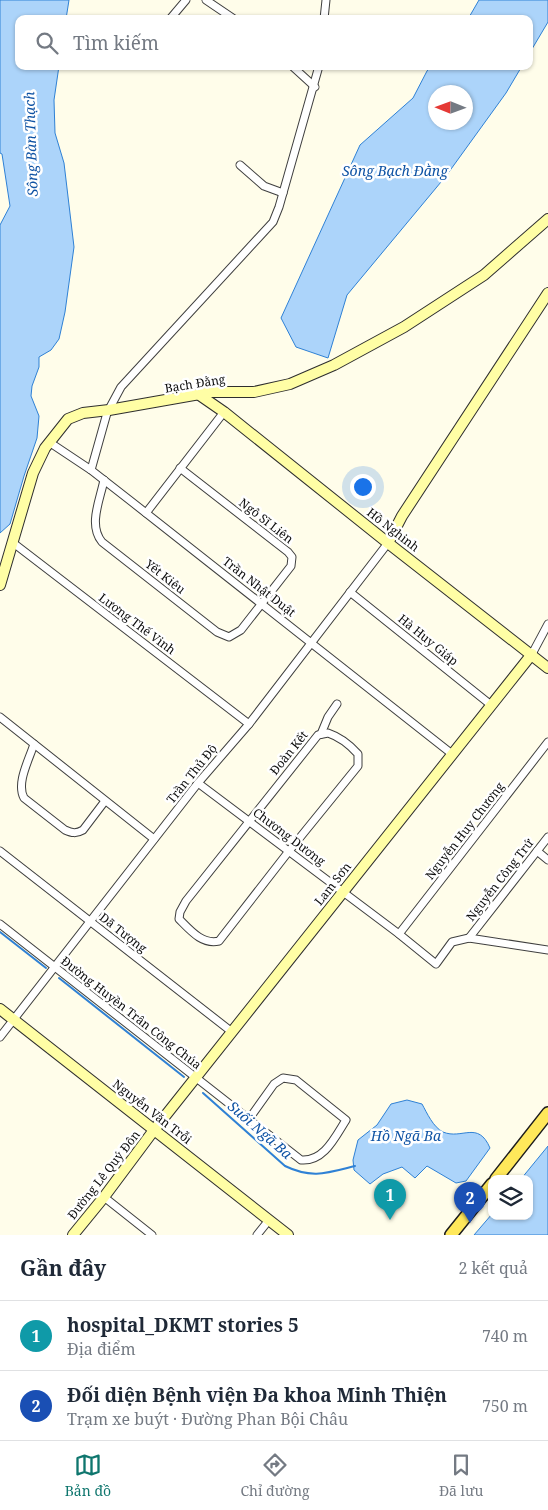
<!DOCTYPE html>
<html lang="vi">
<head>
<meta charset="utf-8">
<style>
	body { margin:0; font-family:"Noto Serif",serif; background:#f6f6f7; color:#1f2937 }
	.controls { position:absolute; right:15px; bottom:15px; display:grid; overflow:hidden; border-radius:10px; box-shadow:0 1px 4px #0004 }
	.controls button { width:45px; height:45px; display:grid; place-items:center; padding:0; border:0; border-bottom:1px solid #e0e1e3; background:#fff; color:#1f2937; font:25px sans-serif }
	.compass { position:absolute; left:428px; top:85px; width:45px; height:45px; border-radius:50%; background:#fff; box-shadow:0 1px 4px #0004; rotate:271deg }
	.you { position:absolute; left:362px; top:486px; width:18px; height:18px; margin:-12px; border:4px solid #fff; border-radius:50%; background:#1a73e8; box-shadow:0 0 0 8px #1a73e833 }
	.badge { display:grid; place-items:center; width:32px; height:32px; border-radius:50%; background:#0f766e; color:#fff; font-size:16px; font-weight:700 }
	.pin { position:absolute; translate:-50% -41px; filter:drop-shadow(0 1px 2px #0008) }
	.pin::after { content:''; position:absolute; top:26px; width:18px; height:15px; background:inherit; clip-path:polygon(0 0,100% 0,50% 100%) }
	.list { margin:0; padding:0; list-style:none }
	h2 { display:flex; justify-content:space-between; align-items:center; height:65px; margin:0; padding:0 20px; font-size:21px }
	h2 small { font-size:16px; font-weight:400; color:#747a83 }
	.list li { display:grid; grid-template-columns:32px 1fr auto; gap:15px; align-items:center; box-sizing:border-box; height:70px; padding:0 20px; border-top:1px solid #e0e1e3 }
	.list b { display:block; font-size:19px; white-space:nowrap }
	.list p { margin:0; font-size:16px; white-space:nowrap; color:#747a83 }
	.list em { font-size:16px; font-style:normal; color:#747a83 }
	.icon { flex:none; width:28px; height:28px; fill:none; stroke:currentColor; stroke-width:2; stroke-linecap:round; stroke-linejoin:round }
	.map { position:relative; flex:none; width:548px; height:1235px; overflow:hidden }
	.search { position:absolute; background:#fff; box-shadow:0 1px 4px #0004; left:15px; right:15px; top:15px; height:55px; display:flex; align-items:center; gap:12px; box-sizing:border-box; padding:0 18px; border-radius:10px; color:#747a83; font-size:19px }
	.sheet { height:205px; background:#fff }
	nav { display:flex; justify-content:space-around; align-items:center; box-sizing:border-box; height:70px; border-top:1px solid #e0e1e3; background:#fff; font-size:14px; color:#747a83 }
	nav a { display:grid; justify-items:center; gap:2px }
	nav .on { color:#0f766e }
	.map>svg:first-child { display:block }
</style>
</head>
<body>
<div class="map">
<svg width="548" height="1235" viewBox="0 0 548 1235">
	<rect width="100%" height="100%" fill="#fffdea"/>
	<g fill="#acd4fa" stroke="#2f81d5" fill-rule="evenodd">
		<polygon points="0,0 69,0 66,19 19,19 19,66 59,66 54,100 55,133 64,163 74,247 65,312 59,339 51,350 39,357 39,367 32,386 31,396 39,416 37,438 24,476 10,524 0,533 0,225 10,206 2,154 0,153"/>
		<polygon points="479,0 548,0 548,22 529,54 529,19 468,19"/>
		<path d="M431,66H522L506,93L446,176L347,295L328,358L296,347L281,318L360,145L413,98L427,71ZM436,92H466V122H436Z"/>
		<path d="M407,1100L422,1104C427,1113 433,1127 443,1132C462,1140 478,1120 490,1148L466,1181L456,1183L427,1166L415,1178L402,1167L383,1174L370,1184L354,1170L353,1160L358,1140L377,1125L391,1104Z"/>
		<polygon points="548,1146 548,1235 474,1235 492,1214 492,1216 529,1216 529,1179 521,1179"/>
	</g>
	<g fill="none" stroke-linecap="round" stroke-linejoin="round">
		<g stroke="#2f81d5" stroke-width="2">
			<polyline points="0,932 46,968"/>
			<polyline points="59,978 184,1077"/>
			<path d="M203,1093L285,1166C312,1179 327,1173 355,1166"/>
		</g>
		<defs>
			<g id="street">
				<polyline points="206,0 234,19"/>
				<polyline points="170,19 186,0"/>
				<polyline points="324,19 326,0"/>
				<polyline points="292,66 315,87"/>
				<polyline points="240,165 264,186 283,193"/>
				<polyline points="49,442 91,470 132,502 452,754"/>
				<polyline points="91,470 107,413 121,387 273,222 279,207 319,66"/>
				<path d="M104,480C100,500 88,525 102,542L217,632L229,637L241,630L291,566L292,557L288,552L180,468"/>
				<polyline points="146,513 224,412"/>
				<polyline points="12,542 249,724"/>
				<polyline points="350,592 491,705"/>
				<polyline points="532,654 548,624"/>
				<polyline points="0,717 154,839"/>
				<path d="M328,733C340,737 350,745 358,754V766L289,851L219,941C202,945 190,930 179,919L180,912L186,901L318,735Z"/>
				<polyline points="321,734 328,717 337,704"/>
				<path d="M34,744C29,760 16,783 24,798L65,830C72,833 76,834 83,830L105,801"/>
				<polyline points="198,783 399,934 436,964 452,942 469,938 548,950"/>
				<polyline points="0,851 232,1032"/>
				<polyline points="537,851 548,860"/>
				<path d="M0,924L301,1160C324,1162 335,1137 346,1120L296,1080L283,1078L274,1084L249,1119"/>
				<polyline points="399,934 548,742"/>
				<polyline points="469,938 548,837"/>
				<polyline points="0,1037 198,783 249,724 388,543"/>
				<polyline points="104,1197 152,1235"/>
				<polyline points="257,1235 269,1220"/>
			</g>
			<g id="secondary">
				<polyline points="198,394 224,412 388,543 548,668"/>
				<polyline points="388,543 402,516 548,293"/>
				<polyline points="0,585 33,473 45,448 68,419 83,413 109,410 211,392 254,392 290,384 334,365 404,327 484,275 548,219"/>
				<polyline points="0,1009 288,1235"/>
				<polyline points="73,1235 104,1197 154,1130 532,654"/>
			</g>
			<g id="primary">
				<polyline points="496,1179 548,1113"/>
				<polyline points="451,1235 492,1184"/>
			</g>
		</defs>
		<use href="#street" stroke="#3f3f3f" stroke-width="9"/>
		<use href="#secondary" stroke="#2e2e2e" stroke-width="12"/>
		<use href="#primary" stroke="#1d1d1d" stroke-width="14"/>
		<use href="#street" stroke="#fff" stroke-width="7"/>
		<use href="#secondary" stroke="#fffea5" stroke-width="10"/>
		<use href="#primary" stroke="#ffe85a" stroke-width="11"/>
	</g>
	<g text-anchor="middle" stroke-width="5" stroke-linejoin="round" paint-order="stroke">
		<g font-size="12" fill="#0c0c0c" stroke="#fff">
			<text transform="translate(195 384) rotate(-9)" y="4">Bạch Đằng</text>
			<text transform="translate(266 521) rotate(38)" y="4">Ngô Sĩ Liên</text>
			<text transform="translate(393 530) rotate(38)" y="4">Hồ Nghinh</text>
			<text transform="translate(165 577) rotate(38)" y="4">Yết Kiêu</text>
			<text transform="translate(259 587) rotate(38)" y="4">Trần Nhật Duật</text>
			<text transform="translate(137 624) rotate(37)" y="4">Lương Thế Vinh</text>
			<text transform="translate(428 640) rotate(39)" y="4">Hà Huy Giáp</text>
			<text transform="translate(289 753) rotate(-51)" y="4">Đoàn Kết</text>
			<text transform="translate(192 774) rotate(-51)" y="4">Trần Thủ Độ</text>
			<text transform="translate(465 831) rotate(-52)" y="4">Nguyễn Huy Chương</text>
			<text transform="translate(289 837) rotate(37)" y="4">Chương Dương</text>
			<text transform="translate(500 880) rotate(-52)" y="4">Nguyễn Công Trứ</text>
			<text transform="translate(333 884) rotate(-52)" y="4">Lam Sơn</text>
			<text transform="translate(123 933) rotate(38)" y="4">Dã Tượng</text>
			<text transform="translate(131 1013) rotate(38)" y="4">Đường Huyền Trân Công Chúa</text>
			<text transform="translate(152 1112) rotate(38)" y="4">Nguyễn Văn Trỗi</text>
			<text transform="translate(104 1175) rotate(-52)" y="4">Đường Lê Quý Đôn</text>
		</g>
		<g font-size="14" font-style="italic" fill="#0f53a4" stroke="#fff">
			<text transform="translate(31 144) rotate(-92)" y="5">Sông Bàn Thạch</text>
			<text x="395" y="176">Sông Bạch Đằng</text>
			<text transform="translate(260 1130) rotate(41)" y="5">Suối Ngã Ba</text>
			<text x="406" y="1141">Hồ Ngã Ba</text>
		</g>
	</g>
</svg>
<div class="controls">
<button><svg class="icon" aria-label="layers" viewBox="0 0 24 24"><path d="M12 4l9 5-9 5-9-5zM3 14l9 5 9-5"/></svg></button>
</div>
<svg class="compass" viewBox="-18 -18 36 36"><path d="M0-13l5 13h-10z" fill="#e53935"/><path d="M0 13l5-13h-10z" fill="#747a83"/></svg>
<div class="you"></div>
<div class="pin badge" style="left:390px;top:1220px;background:#0f9aa8">1</div>
<div class="pin badge" style="left:470px;top:1223px;background:#1a4fb4">2</div>
<div class="search"><svg class="icon" aria-label="search" viewBox="0 0 24 24"><circle cx="10" cy="10" r="6"/><path d="M15 15l6 6"/></svg>Tìm kiếm</div>
</div>
<section class="sheet">
<h2>Gần đây<small>2 kết quả</small></h2>
<ul class="list">
<li><span class="badge" style="background:#0f9aa8">1</span><div><b>hospital_DKMT stories 5</b><p>Địa điểm</p></div><em>740 m</em></li>
<li><span class="badge" style="background:#1a4fb4">2</span><div><b>Đối diện Bệnh viện Đa khoa Minh Thiện</b><p>Trạm xe buýt · Đường Phan Bội Châu</p></div><em>750 m</em></li>
</ul>
</section>
<nav>
<a class="on"><svg class="icon" aria-label="map" viewBox="0 0 24 24"><path d="M3 6l6-2 6 2 6-2v14l-6 2-6-2-6 2zM9 4v14M15 6v14"/></svg>Bản đồ</a>
<a><svg class="icon" aria-label="directions" viewBox="0 0 24 24"><path d="M12 3l9 9-9 9-9-9zM9 14v-3h6M13 9l2 2-2 2"/></svg>Chỉ đường</a>
<a><svg class="icon" aria-label="saved" viewBox="0 0 24 24"><path d="M7 4h10v16l-5-4-5 4z"/></svg>Đã lưu</a>
</nav>
</body>
</html>
